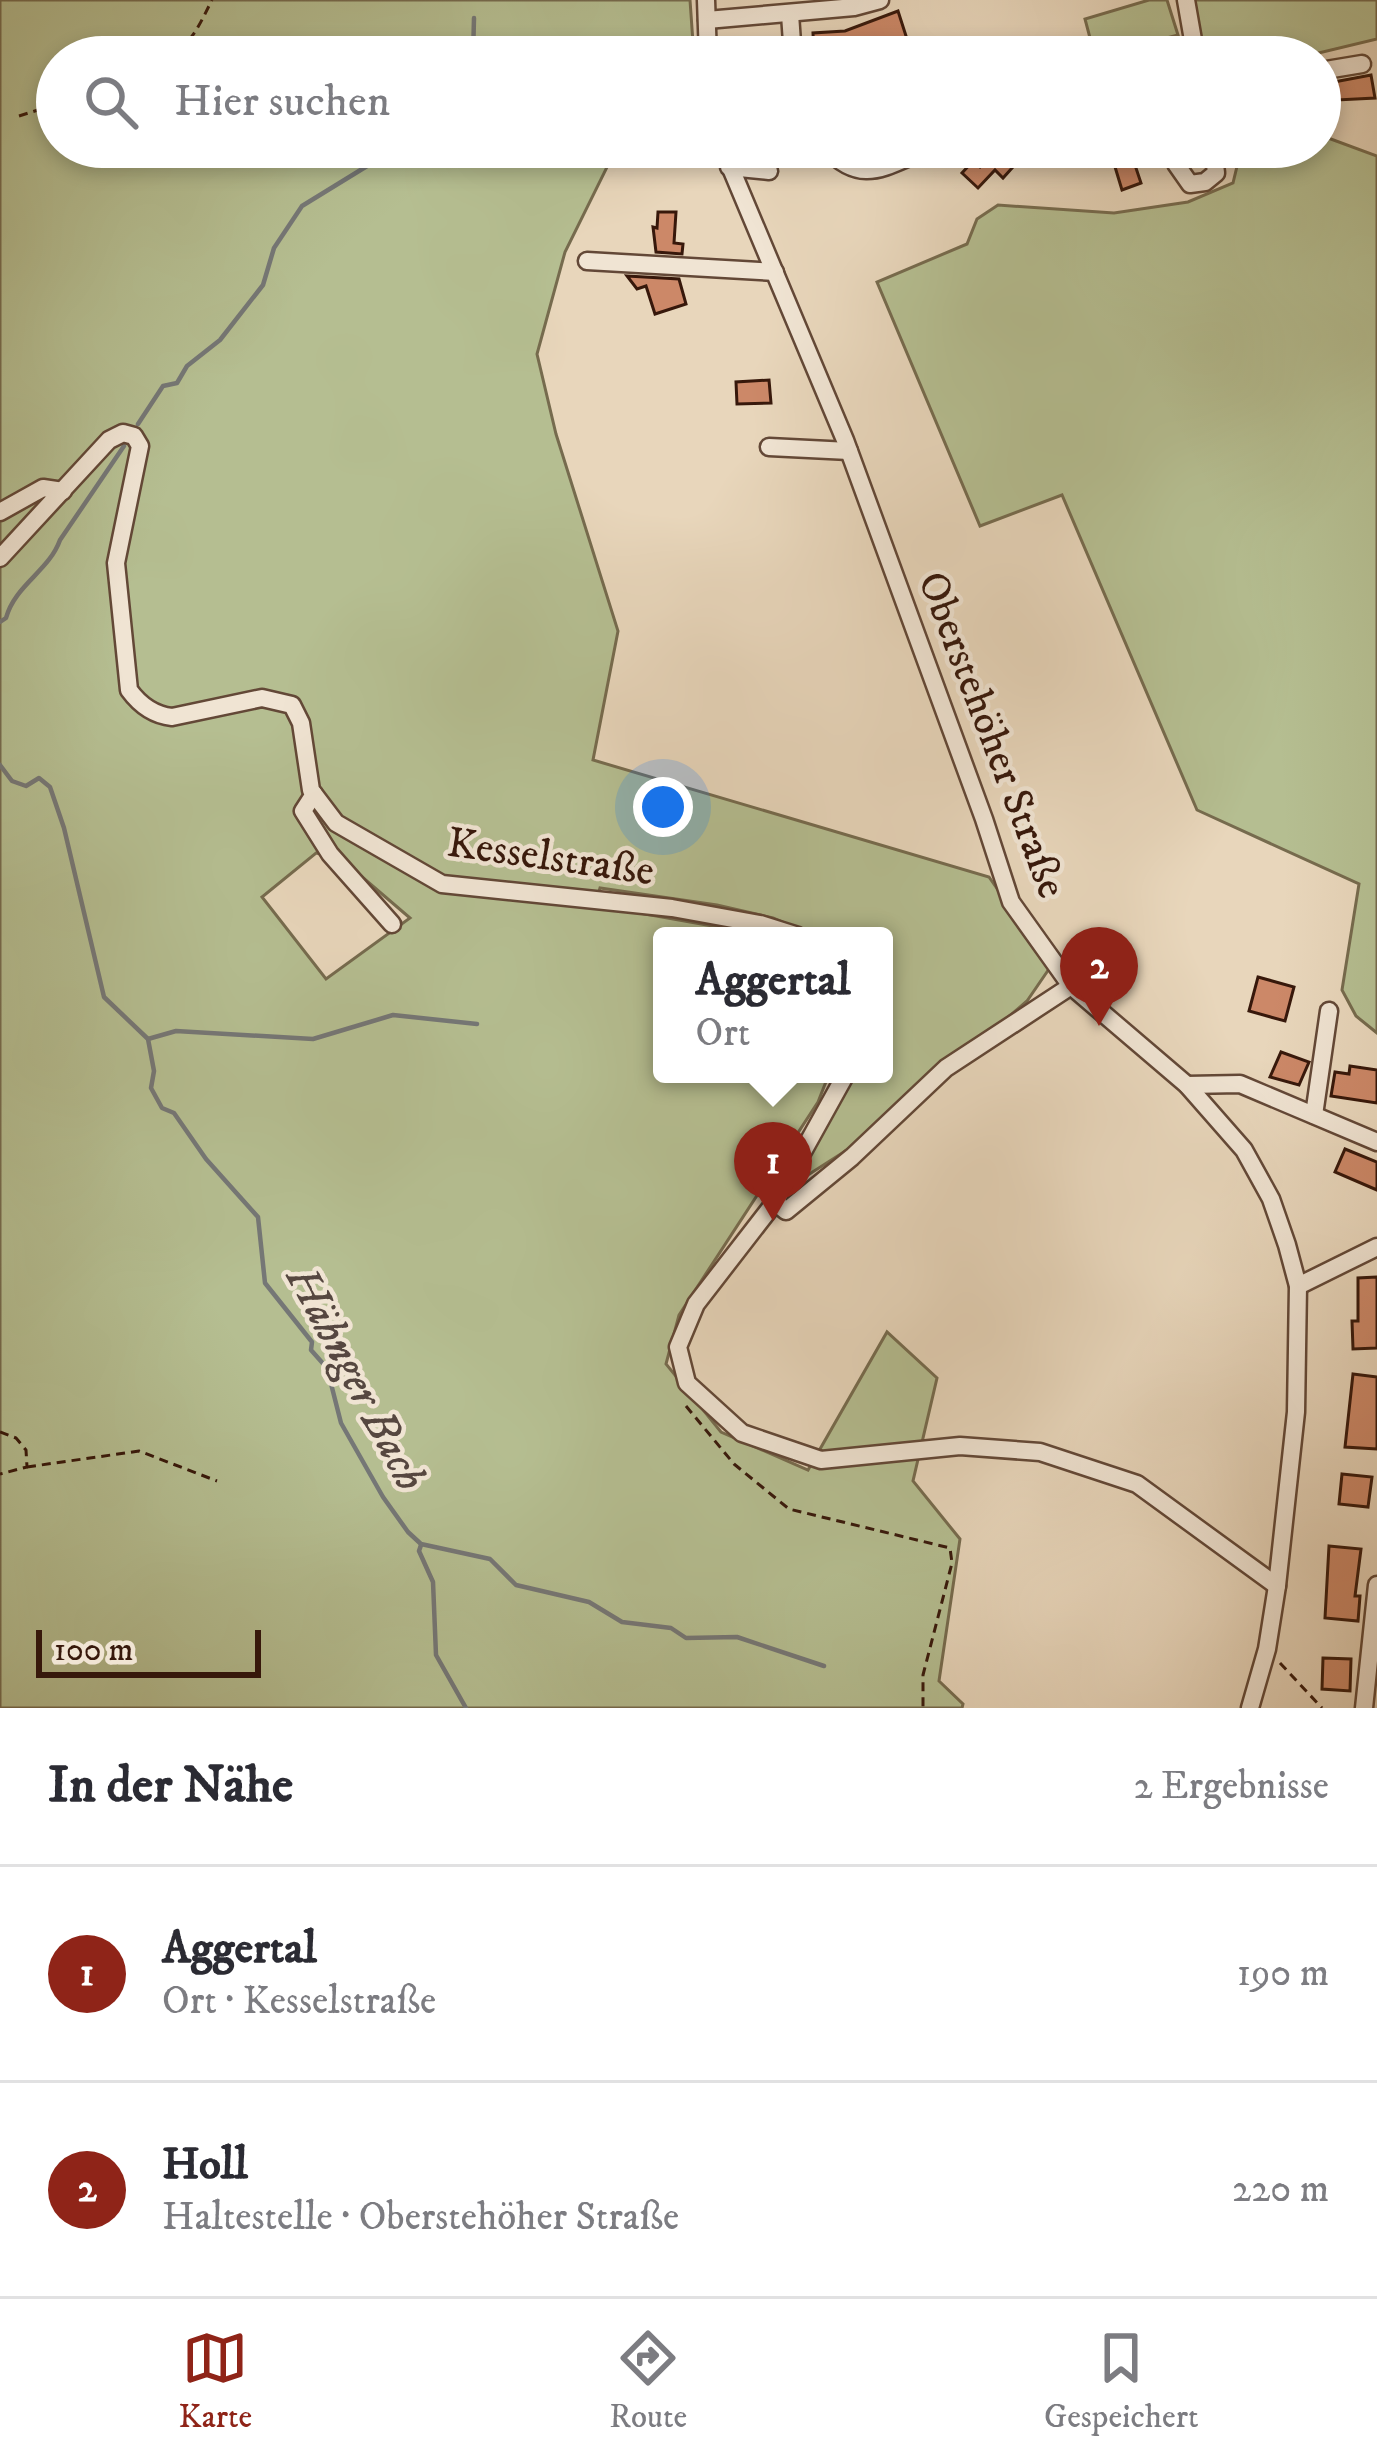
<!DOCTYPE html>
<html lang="de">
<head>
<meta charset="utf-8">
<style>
	body { margin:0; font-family:"IM FELL DW Pica",serif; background:#f7f7f7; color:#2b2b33 }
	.scale { position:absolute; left:36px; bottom:30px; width:225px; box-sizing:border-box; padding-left:12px; border:6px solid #37180b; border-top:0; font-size:33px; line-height:42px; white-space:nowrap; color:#37180b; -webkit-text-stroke:9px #f0e4d3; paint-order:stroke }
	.you { position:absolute; left:663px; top:807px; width:42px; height:42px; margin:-30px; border:9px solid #fff; border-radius:50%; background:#1a73e8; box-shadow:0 0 0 18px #1a73e833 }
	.badge { display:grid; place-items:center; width:78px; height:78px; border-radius:50%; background:#8f2418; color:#fff; font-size:39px; font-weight:700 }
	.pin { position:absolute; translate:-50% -99px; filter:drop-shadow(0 3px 6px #0008) }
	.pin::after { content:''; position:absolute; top:63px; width:42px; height:36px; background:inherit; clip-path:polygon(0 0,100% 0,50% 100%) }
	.popup { position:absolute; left:653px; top:927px; width:240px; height:156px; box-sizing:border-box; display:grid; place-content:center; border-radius:12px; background:#fff; filter:drop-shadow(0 3px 9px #0005); font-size:39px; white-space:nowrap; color:#7c7c81 }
	.popup b { font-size:45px; color:#2b2b33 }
	.popup::after { content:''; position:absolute; left:50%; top:100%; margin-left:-24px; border:24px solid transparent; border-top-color:#fff }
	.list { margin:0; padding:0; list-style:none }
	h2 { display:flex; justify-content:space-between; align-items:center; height:156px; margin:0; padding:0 48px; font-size:51px }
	h2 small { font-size:39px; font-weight:400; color:#7c7c81 }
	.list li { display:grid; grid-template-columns:78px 1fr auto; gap:36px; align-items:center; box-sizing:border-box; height:216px; padding:0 48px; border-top:3px solid #e1e1e2 }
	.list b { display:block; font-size:45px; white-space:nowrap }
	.list p { margin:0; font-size:39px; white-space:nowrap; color:#7c7c81 }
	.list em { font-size:39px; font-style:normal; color:#7c7c81 }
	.icon { flex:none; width:66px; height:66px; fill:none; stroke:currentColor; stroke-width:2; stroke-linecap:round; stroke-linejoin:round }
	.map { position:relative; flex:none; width:1377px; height:1708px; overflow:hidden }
	.search { position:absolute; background:#fff; box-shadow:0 6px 18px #0003; left:36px; right:36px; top:36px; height:132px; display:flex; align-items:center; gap:30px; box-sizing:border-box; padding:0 42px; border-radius:66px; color:#7c7c81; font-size:45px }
	.sheet { height:588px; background:#fff }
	nav { display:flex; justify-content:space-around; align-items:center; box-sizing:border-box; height:168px; border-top:3px solid #e1e1e2; background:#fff; font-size:33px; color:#7c7c81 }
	nav a { display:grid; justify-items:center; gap:6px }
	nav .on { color:#8f2418 }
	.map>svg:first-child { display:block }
</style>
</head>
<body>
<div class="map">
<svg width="1377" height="1708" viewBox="0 0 1377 1708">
	<rect width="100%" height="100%" fill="#e8d6bb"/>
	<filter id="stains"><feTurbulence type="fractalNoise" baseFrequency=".00167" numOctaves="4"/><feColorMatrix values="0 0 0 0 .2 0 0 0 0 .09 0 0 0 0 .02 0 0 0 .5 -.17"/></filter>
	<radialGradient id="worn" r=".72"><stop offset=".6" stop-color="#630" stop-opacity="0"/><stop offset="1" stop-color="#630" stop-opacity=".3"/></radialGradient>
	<g fill="#b5be91" stroke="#766b4e" stroke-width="3" fill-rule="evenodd">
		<path d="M0,0H690L694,57H57V147H625L607,167L565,252L537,354L556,434L618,631L593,760L989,877L1051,966L1027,1001L869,1136L789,1187L847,1074H884V936H815L773,918L717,905L600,888L595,905L768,936H662V1074H829L818,1102L679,1315L666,1364L721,1432L808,1470L887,1332L937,1378L913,1481L960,1539L939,1681L963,1704L962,1708H0ZM316,853L340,858L410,918L326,979L262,897Z"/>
		<polygon points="1149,0 1167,0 1178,35 1095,57 1085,19"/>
		<polygon points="1189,0 1377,0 1377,39 1302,57 1199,57"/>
		<polygon points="1320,135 1377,156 1377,1033 1356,1016 1342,990 1359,884 1197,810 1062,495 980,526 877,282 967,244 977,219 998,205 1114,213 1188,202 1233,183 1241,150 1320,147"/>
	</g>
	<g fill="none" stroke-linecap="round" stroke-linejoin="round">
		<g stroke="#757776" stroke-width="4.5">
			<polyline points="473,57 474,18"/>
			<polyline points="138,424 163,386 177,383 187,366 220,340 263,285 274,248 302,206 398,147"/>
			<path d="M0,622L6,618C15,585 49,571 60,540L124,446"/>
			<polyline points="0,765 12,781 26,786 39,778 50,787 64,828 104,997 148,1039 154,1071 151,1088 162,1108 174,1113 206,1159 258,1217 265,1283 312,1342 311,1350 327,1368 341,1423 383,1497 408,1532 421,1544 490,1559 516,1585 589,1602 622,1622 671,1628 686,1638 737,1637 824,1666"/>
			<polyline points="148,1039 176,1031 313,1039 393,1015 477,1024"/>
			<polyline points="421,1545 419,1551 433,1582 436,1655 466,1708"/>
		</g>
	</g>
	<g fill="#cc8868" stroke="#37180b" stroke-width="3">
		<polygon points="898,11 907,39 856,56 814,57 813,33 845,31"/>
		<polygon points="1371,75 1375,98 1337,100 1334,82"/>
		<polygon points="1109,147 1129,147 1141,183 1122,190"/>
		<polygon points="995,151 1012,168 1003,178 995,170 978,188 962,173 973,161 980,167"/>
		<polygon points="658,212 676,212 674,243 683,244 682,254 656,252 653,227 657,228"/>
		<polygon points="627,276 679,279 686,304 655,314 646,286 637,289"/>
		<polygon points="769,380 771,403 737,404 736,382"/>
		<polygon points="1258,977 1294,987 1285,1021 1249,1011"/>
		<polygon points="1281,1052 1309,1062 1299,1085 1270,1077"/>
		<polygon points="1350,1066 1377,1070 1377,1103 1331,1096 1335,1072 1349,1074"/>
		<polygon points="1345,1149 1377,1162 1377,1190 1335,1172"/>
		<polygon points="1377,1277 1377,1348 1353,1349 1352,1321 1358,1321 1358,1278"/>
		<polygon points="1353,1374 1377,1377 1377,1449 1345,1447"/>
		<polygon points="1342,1474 1372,1477 1368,1507 1339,1504"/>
		<polygon points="1329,1546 1361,1549 1355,1596 1360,1596 1358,1621 1325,1618"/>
		<polygon points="1323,1658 1351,1659 1350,1691 1322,1689"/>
	</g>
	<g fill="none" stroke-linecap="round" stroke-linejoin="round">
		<defs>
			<g id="minor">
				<polyline points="706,0 708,57"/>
				<polyline points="1186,0 1196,57"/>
				<polyline points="790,14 793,57"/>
				<polyline points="707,20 854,7 880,0"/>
				<polyline points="1320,71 1362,64"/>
				<polyline points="722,147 845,440 984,819 1011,902 1071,986 1187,1085 1244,1150 1271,1199 1287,1245 1298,1286 1296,1412 1277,1586 1267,1649 1250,1708"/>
				<path d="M825,147C865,191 890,161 936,147"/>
				<polyline points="1176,164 1190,184 1205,182 1216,173 1213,147"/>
				<polyline points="729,167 769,171"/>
				<polyline points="587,261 775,272"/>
				<polyline points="769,447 849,451"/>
				<polyline points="0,512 43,488 63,491"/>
				<path d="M0,558L109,440L123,433L134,436L140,446L116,563L129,690C140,705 153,715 172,717L262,698L292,705L301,723L311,790L336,823L442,884L672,908L760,924L798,936"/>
				<polyline points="314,794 303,811 330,854 392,924"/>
				<polyline points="846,1074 775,1202 786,1211 852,1157 946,1068 1071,986"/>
				<polyline points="1187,1085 1240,1084 1377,1142"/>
				<polyline points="1314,1115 1329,1011"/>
				<polyline points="775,1202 696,1304 678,1347 687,1383 742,1433 821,1460 960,1446 1040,1452 1137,1484 1277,1586"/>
				<polyline points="1298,1286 1377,1247"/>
				<polyline points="1364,1708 1377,1585"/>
			</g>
		</defs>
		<use href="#minor" stroke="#634837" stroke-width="21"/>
		<g stroke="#37180b" stroke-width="3" stroke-dasharray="9 6" stroke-linecap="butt">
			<path d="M165,57C191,48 200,23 212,0"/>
			<polyline points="19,116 57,104"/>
			<polyline points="686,1406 734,1464 789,1509 950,1548 952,1563 923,1675 923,1708"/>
			<polyline points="0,1432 16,1438 26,1450 27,1467 0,1474"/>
			<polyline points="27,1467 139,1451 217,1481"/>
			<polyline points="1280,1663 1322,1708"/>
		</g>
		<use href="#minor" stroke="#f0e4d3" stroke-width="16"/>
	</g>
	<g text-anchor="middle" stroke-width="9" stroke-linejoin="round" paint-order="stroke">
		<g font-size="42" fill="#37180b" stroke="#f0e4d3">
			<text transform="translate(994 734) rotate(69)" y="15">Oberstehöher Straße</text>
			<text transform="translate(551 855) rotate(8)" y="15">Kesselstraße</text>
		</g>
		<g font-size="45" font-style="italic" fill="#564740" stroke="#f0e4d3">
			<text transform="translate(358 1377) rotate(62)" y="16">Hähnger Bach</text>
		</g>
	</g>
	<rect width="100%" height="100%" filter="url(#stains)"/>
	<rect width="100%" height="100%" fill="url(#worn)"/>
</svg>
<div class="scale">100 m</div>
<div class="you"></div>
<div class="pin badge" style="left:773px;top:1221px">1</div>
<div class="popup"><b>Aggertal</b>Ort</div>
<div class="pin badge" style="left:1099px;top:1026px">2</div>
<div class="search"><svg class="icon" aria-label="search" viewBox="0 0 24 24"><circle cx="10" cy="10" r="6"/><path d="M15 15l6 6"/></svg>Hier suchen</div>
</div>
<section class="sheet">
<h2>In der Nähe<small>2 Ergebnisse</small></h2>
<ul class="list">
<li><span class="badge">1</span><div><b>Aggertal</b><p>Ort · Kesselstraße</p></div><em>190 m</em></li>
<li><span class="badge">2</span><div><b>Holl</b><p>Haltestelle · Oberstehöher Straße</p></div><em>220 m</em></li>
</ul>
</section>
<nav>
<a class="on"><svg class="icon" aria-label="map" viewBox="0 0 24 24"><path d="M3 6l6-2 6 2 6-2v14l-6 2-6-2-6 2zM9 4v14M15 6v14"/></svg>Karte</a>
<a><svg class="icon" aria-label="directions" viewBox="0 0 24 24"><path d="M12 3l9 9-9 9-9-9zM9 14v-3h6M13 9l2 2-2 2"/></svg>Route</a>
<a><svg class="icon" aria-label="saved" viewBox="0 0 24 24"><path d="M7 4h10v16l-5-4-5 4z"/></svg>Gespeichert</a>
</nav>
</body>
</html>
